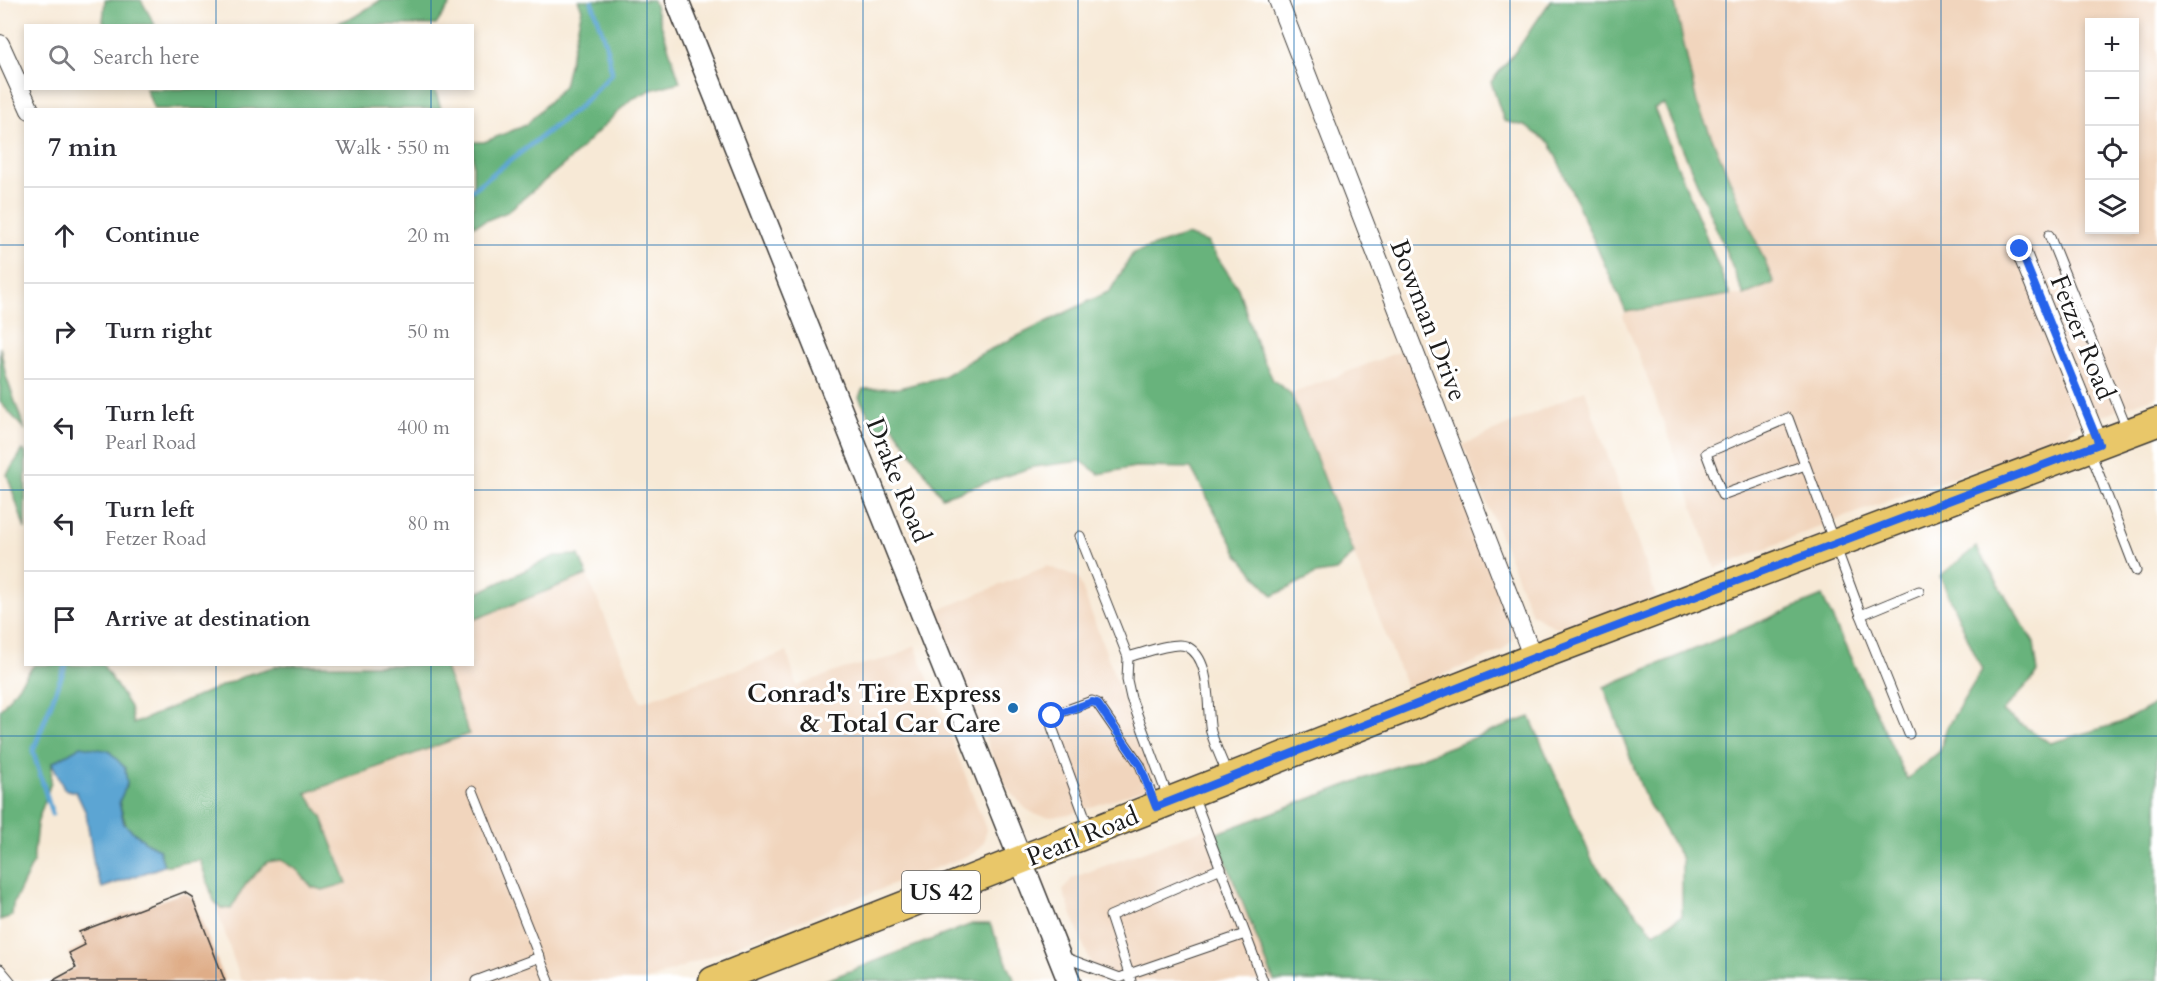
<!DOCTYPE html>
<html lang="en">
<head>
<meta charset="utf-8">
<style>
	body { margin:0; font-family:Cardo,serif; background:#f7f7f7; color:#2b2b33 }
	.controls { position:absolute; right:18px; top:18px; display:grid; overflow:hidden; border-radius:0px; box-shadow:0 3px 9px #0003 }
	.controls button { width:54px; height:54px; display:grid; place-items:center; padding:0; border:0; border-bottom:2px solid #e1e1e2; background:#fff; color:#2b2b33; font:30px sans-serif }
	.stop { position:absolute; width:18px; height:18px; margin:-14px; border:4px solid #2563eb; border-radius:50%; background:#fff }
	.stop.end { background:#2563eb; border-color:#fff; box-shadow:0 2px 6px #0008 }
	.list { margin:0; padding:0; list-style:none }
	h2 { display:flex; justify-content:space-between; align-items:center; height:78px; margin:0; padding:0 24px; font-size:26px }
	h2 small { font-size:20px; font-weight:400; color:#7c7c81 }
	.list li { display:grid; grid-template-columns:39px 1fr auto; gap:18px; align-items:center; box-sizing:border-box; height:96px; padding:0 24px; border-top:2px solid #e1e1e2 }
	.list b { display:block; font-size:22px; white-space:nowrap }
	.list p { margin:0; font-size:20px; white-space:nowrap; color:#7c7c81 }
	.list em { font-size:20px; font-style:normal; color:#7c7c81 }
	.icon { flex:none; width:33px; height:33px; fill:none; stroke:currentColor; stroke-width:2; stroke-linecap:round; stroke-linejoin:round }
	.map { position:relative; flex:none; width:2157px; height:981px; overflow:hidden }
	.search { position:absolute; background:#fff; box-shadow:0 3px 9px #0003; left:24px; top:24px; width:450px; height:66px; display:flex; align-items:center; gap:15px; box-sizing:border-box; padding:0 21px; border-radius:0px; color:#7c7c81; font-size:22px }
	.panel { position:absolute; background:#fff; box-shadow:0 3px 9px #0003; left:24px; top:108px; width:450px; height:558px; border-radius:0px }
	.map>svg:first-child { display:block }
</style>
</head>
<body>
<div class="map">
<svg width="2157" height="981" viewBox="0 0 2157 981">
	<rect width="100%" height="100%" fill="#fff"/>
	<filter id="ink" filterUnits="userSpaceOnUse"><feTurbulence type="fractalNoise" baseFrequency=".0167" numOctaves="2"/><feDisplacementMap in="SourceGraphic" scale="12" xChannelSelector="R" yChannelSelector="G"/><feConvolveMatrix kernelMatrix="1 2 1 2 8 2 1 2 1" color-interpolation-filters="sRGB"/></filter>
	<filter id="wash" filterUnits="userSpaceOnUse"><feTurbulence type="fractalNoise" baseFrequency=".008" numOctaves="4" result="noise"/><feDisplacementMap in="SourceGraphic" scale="24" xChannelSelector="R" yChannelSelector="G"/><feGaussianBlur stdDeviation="1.35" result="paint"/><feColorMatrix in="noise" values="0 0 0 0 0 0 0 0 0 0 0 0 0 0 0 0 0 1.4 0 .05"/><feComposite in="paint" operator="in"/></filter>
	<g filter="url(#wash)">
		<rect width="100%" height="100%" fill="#f7e9d6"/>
		<g fill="#f1d5bd" fill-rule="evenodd">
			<path d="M1626,0H2157V396L2071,427L2066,435L1837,520L1715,569L1649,382L1623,316L1626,312L1730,295H1744L1664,104ZM2090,22H2134V230H2090Z"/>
			<polygon points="1406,349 1511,617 1513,640 1502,651 1407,689 1291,394"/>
			<polygon points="1585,390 1657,599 1569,627 1557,628 1532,614 1463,445"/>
			<polygon points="1047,566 1078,577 1155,785 1071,814 1051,817 1037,815 1026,809 1008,789 998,771 936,611"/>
			<polygon points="587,575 641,702 787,652 797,686 843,669 894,657 915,645 986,829 984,842 974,853 646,981 241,981 186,818 469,734 444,665 472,664 473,620"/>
			<polygon points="1212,826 1274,981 1097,981 1063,891 1072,878"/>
		</g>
		<g fill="#68b37b" stroke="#42684c" stroke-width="1.5">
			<polygon points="105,0 141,0 155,25 107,25 103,22"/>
			<polygon points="381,0 453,0 436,25 332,25 354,17"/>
			<polygon points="578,0 653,0 680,82 651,90 630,100 567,162 507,212 473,226 473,142 484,142 526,125 564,86 582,9"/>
			<polygon points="1551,0 1674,0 1697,103 1774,283 1744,295 1664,104 1654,108 1730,295 1626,312 1550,143 1525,126 1504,121 1491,82 1519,47"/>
			<polygon points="146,89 435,89 441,109 154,109"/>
			<polygon points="1186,235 1207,242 1238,288 1258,348 1273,380 1291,394 1354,553 1336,571 1316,574 1273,596 1239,556 1191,468 1135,467 1099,474 1081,461 1033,467 942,497 893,426 875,428 859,397 863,389 899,388 942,377 983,353 1110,291 1133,253"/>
			<polygon points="0,347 6,376 25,430 0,402"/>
			<polygon points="23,450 26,453 25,529 7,474"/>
			<polygon points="1976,547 2034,643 2038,673 2002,712 2050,743 2120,723 2157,703 2157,981 1274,981 1215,834 1530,717 1594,864 1654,933 1682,916 1682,859 1646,800 1604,687 1822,596 1907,779 1940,751 1947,727 1982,670 1940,576"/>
			<polygon points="579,555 587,575 473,620 473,595 555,556"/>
			<polygon points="34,665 103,665 130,707 133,724 249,674 281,665 444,665 469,734 306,793 322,817 347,883 323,890 312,887 297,870 281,860 267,862 246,884 231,909 221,908 214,901 200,860 164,866 158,849 147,843 126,826 119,802 127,784 52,763 51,782 37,824 33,863 13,905 12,916 0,920 0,710"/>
			<polygon points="972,924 990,924 1015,981 824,981"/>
		</g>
		<polygon fill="#5ba5d3" stroke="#3c6078" stroke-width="1.5" points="81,746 109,751 125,768 127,784 119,802 124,824 147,843 159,849 164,866 102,888 94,866 86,813 76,792 64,789 52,763"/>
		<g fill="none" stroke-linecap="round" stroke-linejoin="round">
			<g stroke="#5ba5d3" stroke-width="5">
				<polyline points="472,190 578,108 612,73 606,44 592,2"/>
				<polyline points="52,814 33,751 66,664"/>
			</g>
		</g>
		<g id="blocks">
			<polygon fill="#dfad88" points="184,892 192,897 225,981 52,981 76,968 69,953 85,945 79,932"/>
		</g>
	</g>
	<g filter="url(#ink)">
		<use href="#blocks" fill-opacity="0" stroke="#3d3b38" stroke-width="1.5"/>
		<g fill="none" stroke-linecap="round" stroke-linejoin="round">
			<defs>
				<g id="service">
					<polyline points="2049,235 2128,431"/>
					<polyline points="2090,451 2136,571"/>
					<polyline points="1805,465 1722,495 1706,453 1788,418 1861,615 1909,734"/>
					<polyline points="1080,536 1128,657 1127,680 1131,698 1169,800"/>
					<polyline points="1861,615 1919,591"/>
					<path d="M1128,657C1141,654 1174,641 1186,646C1213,658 1206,709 1211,732C1215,746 1222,761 1228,775"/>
					<polyline points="473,791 549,981"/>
					<polyline points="1193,795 1263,981"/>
					<polyline points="1090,831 1052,727 1051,719 1053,715 1092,701 1097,703 1140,765 1155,803"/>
					<polyline points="1221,868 1110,916 1129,974 1245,934"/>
					<polyline points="1061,956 1120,978 1129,974 1131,981"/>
					<polyline points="0,969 10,981"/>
					<polyline points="476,981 540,957"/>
				</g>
				<g id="minor">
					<polyline points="1278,0 1533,658"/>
					<polyline points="0,44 30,110"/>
					<polyline points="2020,249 2099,444"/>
				</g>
				<polyline id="tertiary" points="677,0 1069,981"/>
				<polyline id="primary" points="713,981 1533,658 2157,422"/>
			</defs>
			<use href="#service" stroke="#3d3b38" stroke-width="11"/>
			<use href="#minor" stroke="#3d3b38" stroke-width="20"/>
			<use href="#tertiary" stroke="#3d3b38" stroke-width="25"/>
			<use href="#primary" stroke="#3d3b38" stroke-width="31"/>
			<use href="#service" stroke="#fff" stroke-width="9"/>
			<use href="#minor" stroke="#fff" stroke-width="18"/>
			<use href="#tertiary" stroke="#fff" stroke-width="22"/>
			<use href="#primary" stroke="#e9c769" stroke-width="28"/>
		</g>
	</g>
	<g fill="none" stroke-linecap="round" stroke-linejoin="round" filter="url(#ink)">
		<polyline stroke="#2563eb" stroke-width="8" points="1052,716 1092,702 1097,703 1140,765 1156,807 1533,658 2099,444 2020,249"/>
	</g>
	<path fill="none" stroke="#1f6fb2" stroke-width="1.5" stroke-opacity="0.55" d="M216,0V26M431,0V26M647,0V981M863,0V981M1078,0V981M1294,0V981M1510,0V981M1726,0V981M1941,0V981M216,88V110M431,88V110M0,245H26M472,245H2157M0,490H26M472,490H2157M216,664V981M431,664V981M0,736H2157"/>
	<circle fill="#1f6fb2" stroke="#fff" stroke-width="2" cx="1013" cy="708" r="6"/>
	<g text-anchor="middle" stroke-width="6" stroke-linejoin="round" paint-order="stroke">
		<rect fill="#fff" stroke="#606060" stroke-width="1.5" x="902" y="871" width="78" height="42" rx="4.5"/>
		<g font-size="24" font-weight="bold" fill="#1c1c1c">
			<text x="941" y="900">US 42</text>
		</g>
		<g font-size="26" fill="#1c1c1c" stroke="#fff">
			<text transform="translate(1429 320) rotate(69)" y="9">Bowman Drive</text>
			<text transform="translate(2083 337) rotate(68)" y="9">Fetzer Road</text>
			<text transform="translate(899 480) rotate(68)" y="9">Drake Road</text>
			<text transform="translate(1082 836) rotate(-22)" y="9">Pearl Road</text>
		</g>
		<g font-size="26" font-weight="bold" fill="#1c1c1c" stroke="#fff" text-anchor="end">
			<text x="1001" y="702">Conrad's Tire Express<tspan x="1001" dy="30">&amp; Total Car Care</tspan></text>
		</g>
	</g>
</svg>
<div class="controls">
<button>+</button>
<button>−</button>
<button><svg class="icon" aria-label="locate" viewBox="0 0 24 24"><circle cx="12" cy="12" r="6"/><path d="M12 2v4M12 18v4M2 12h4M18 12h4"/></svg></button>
<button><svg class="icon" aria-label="layers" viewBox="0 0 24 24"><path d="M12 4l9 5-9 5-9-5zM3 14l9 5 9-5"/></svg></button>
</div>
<div class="stop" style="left:1052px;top:716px"></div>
<div class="stop end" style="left:2020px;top:249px"></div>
<div class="search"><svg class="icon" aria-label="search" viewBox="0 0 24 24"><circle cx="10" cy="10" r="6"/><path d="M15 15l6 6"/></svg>Search here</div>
<section class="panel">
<h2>7 min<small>Walk · 550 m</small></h2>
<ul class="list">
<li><svg class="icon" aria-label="ahead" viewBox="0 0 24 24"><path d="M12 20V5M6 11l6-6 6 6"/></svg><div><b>Continue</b></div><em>20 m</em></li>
<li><svg class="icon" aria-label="right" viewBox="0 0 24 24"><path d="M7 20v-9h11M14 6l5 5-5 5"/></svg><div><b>Turn right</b></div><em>50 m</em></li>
<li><svg class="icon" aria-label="left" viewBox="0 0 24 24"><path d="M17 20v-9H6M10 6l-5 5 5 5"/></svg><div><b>Turn left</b><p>Pearl Road</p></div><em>400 m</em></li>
<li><svg class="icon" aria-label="left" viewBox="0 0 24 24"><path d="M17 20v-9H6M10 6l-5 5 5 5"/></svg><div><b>Turn left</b><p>Fetzer Road</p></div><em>80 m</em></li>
<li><svg class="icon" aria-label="arrive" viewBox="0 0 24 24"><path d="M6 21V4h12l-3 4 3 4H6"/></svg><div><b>Arrive at destination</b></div></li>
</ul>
</section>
</div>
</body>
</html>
